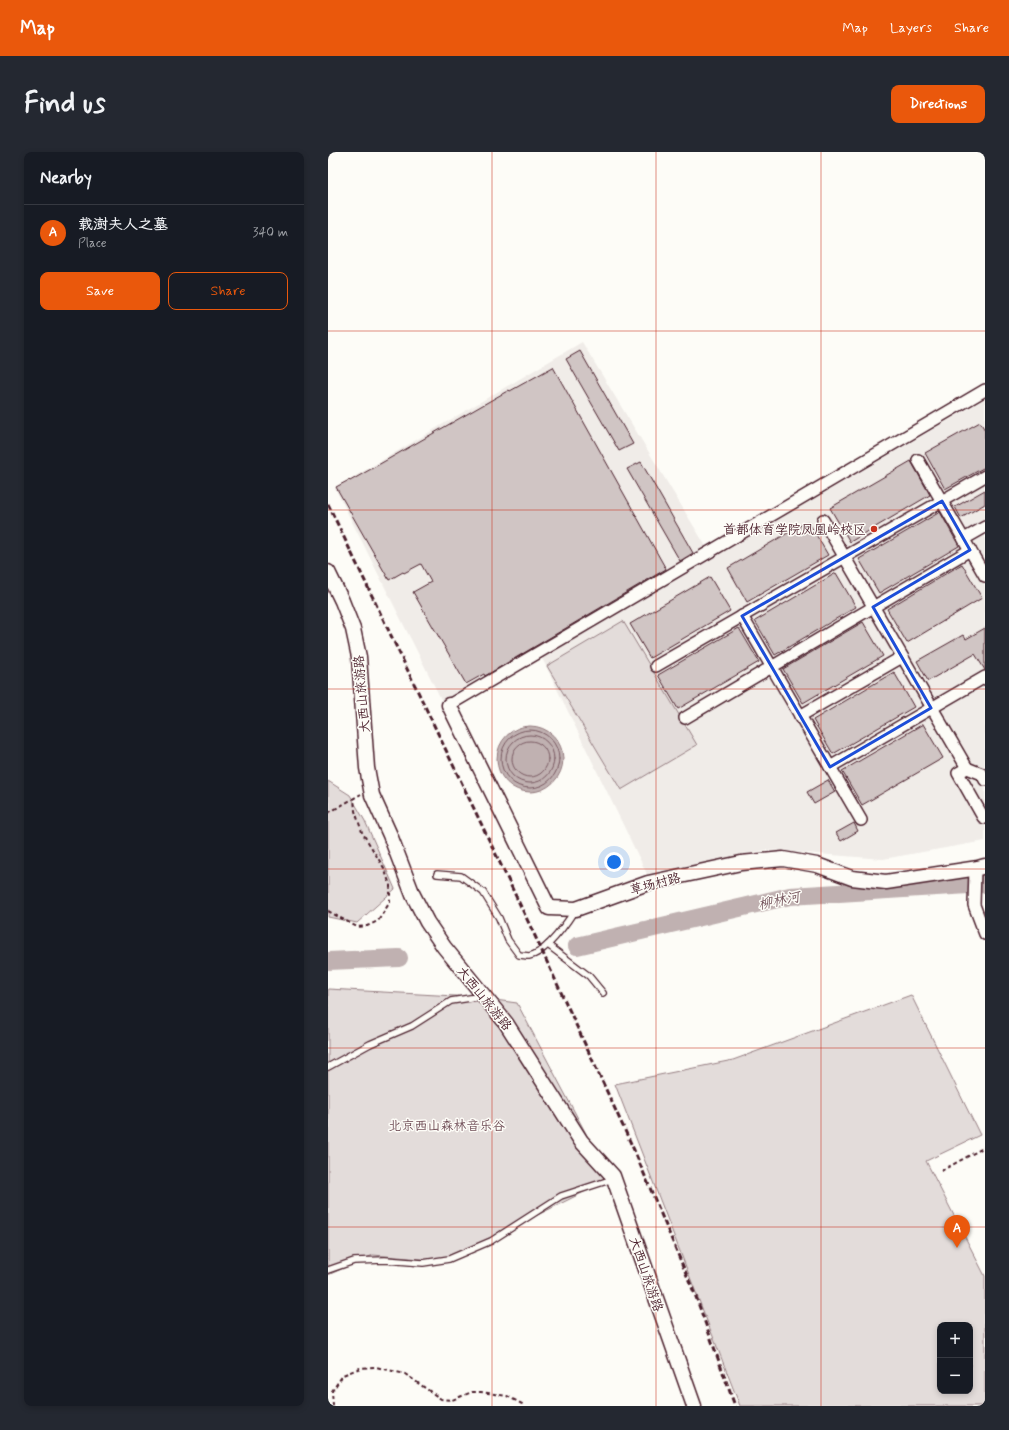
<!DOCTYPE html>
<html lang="en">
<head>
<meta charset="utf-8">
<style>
	body { margin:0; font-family:Mynerve,"LXGW WenKai TC",sans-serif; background:#242831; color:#f1f3f6 }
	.controls { position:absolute; right:12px; bottom:12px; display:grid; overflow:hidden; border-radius:8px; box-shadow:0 2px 6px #0003 }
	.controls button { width:36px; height:36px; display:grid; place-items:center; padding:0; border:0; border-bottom:1px solid #363941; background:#171b24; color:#f1f3f6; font:20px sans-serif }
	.you { position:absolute; left:286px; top:710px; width:14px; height:14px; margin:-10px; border:3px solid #fff; border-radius:50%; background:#1a73e8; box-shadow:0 0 0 6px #1a73e833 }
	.badge { display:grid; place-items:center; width:26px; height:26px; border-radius:50%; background:#ea580c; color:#fff; font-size:13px; font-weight:700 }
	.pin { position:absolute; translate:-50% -33px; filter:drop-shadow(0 1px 2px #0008) }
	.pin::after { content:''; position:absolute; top:21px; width:14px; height:12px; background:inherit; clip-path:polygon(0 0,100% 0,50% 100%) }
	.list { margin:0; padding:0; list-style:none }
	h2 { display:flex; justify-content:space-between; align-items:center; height:52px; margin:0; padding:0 16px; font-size:17px }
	h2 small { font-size:13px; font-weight:400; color:#9ea1a6 }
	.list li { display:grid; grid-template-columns:26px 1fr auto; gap:12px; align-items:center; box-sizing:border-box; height:56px; padding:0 16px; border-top:1px solid #363941 }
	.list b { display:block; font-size:15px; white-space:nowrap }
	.list p { margin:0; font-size:13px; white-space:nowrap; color:#9ea1a6 }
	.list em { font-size:13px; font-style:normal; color:#9ea1a6 }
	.actions { display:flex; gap:8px; padding:12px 16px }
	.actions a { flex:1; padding:9px 0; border:1px solid #ea580c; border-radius:8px; text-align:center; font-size:14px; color:#ea580c }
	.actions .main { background:#ea580c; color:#fff }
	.map { position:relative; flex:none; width:657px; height:1254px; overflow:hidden; border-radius:8px }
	header { display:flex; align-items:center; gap:24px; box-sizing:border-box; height:56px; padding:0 20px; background:#ea580c; color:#fff }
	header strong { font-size:19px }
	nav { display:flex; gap:22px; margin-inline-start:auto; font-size:14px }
	.intro { display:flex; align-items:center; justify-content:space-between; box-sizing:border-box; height:96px; padding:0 24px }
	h1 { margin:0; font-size:28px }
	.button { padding:10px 18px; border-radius:8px; background:#ea580c; color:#fff; font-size:14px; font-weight:700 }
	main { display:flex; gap:24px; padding:0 24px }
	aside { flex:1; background:#171b24; border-radius:8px; box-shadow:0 2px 6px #0003 }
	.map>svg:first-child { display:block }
</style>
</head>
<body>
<header>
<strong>Map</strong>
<nav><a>Map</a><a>Layers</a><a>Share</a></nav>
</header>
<div class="intro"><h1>Find us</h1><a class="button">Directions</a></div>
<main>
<aside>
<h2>Nearby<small></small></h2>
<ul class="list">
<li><span class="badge">A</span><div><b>载澍夫人之墓</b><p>Place</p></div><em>340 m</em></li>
</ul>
<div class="actions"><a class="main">Save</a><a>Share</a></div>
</aside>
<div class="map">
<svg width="657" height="1254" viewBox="0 0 657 1254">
	<rect width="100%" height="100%" fill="#fdfcf7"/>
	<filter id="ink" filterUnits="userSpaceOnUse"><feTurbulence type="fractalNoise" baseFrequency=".025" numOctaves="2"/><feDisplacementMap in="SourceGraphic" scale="8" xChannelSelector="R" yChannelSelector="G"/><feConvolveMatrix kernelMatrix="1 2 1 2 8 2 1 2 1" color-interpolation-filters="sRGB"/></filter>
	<g filter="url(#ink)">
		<g fill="#f0ece8">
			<polygon points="254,190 379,396 115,551 7,336"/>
			<polygon points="657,247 657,689 555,707 438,698 319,722 214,506"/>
		</g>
		<g fill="#e3dcda" stroke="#967e82" fill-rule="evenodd">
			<polygon points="295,469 369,593 293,638 219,514"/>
			<polygon points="0,629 22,643 37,669 67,737 29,771 0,765"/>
			<polygon points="0,837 145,845 189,851 282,1027 117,1109 45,1103 0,1123"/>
			<path d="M583,843L652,983L598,1009L657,1124V1254H412L287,932L405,908ZM612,1173H642V1239H612Z"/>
		</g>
		<circle fill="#c0b1b1" stroke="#91777b" cx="202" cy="607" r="33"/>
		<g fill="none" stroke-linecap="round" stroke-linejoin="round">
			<g stroke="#795961" stroke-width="1">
				<circle cx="202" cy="607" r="29"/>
				<circle cx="202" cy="607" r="24"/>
				<circle cx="202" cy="607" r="18"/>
			</g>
			<g stroke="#c0b1b1" stroke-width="18">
				<polyline points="249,794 462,744 657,732"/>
				<polyline points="0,809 71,806"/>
			</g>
		</g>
		<g fill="#d0c5c4" stroke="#4a1f2b">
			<polygon points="252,199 305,292 291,299 238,207"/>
			<polygon points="225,215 338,417 157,524 156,522 138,532 85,440 103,430 93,412 76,421 75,420 61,428 8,335 21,328 22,329 181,238 182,239"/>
			<polygon points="652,270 657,278 657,315 617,337 597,301"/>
			<polygon points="583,309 602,343 522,390 502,356"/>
			<polygon points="313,310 365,401 352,409 299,317"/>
			<polygon points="657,338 657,352 633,366 627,355"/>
			<polygon points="612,360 631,394 551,441 531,407"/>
			<polygon points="480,369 500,403 419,450 400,416"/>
			<polygon points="634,412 654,446 579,491 559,457"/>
			<polygon points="508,421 528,455 447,503 427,469"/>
			<polygon points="382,425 402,459 322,506 302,472"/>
			<polygon points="535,470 555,504 475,551 455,517"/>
			<polygon points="411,476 431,510 350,557 330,523"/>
			<polygon points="657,476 657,518 647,502 600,529 589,509 635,483 638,487"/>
			<polygon points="566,520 586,555 505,602 485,568"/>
			<polygon points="595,572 615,606 534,653 514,619"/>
			<polygon points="500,628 507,640 486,652 479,640"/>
			<polygon points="526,671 530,679 513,689 508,681"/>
		</g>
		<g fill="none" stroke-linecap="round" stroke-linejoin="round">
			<defs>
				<g id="service">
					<path d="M109,722L133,724L155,740L171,766L180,788L191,803C194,803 198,804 201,804C218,801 238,772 247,758"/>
					<polyline points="220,793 261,824 275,841"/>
					<polyline points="0,915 42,892 84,874 123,849 155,844"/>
					<polyline points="0,1118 26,1109 57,1108 95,1111 121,1107 163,1089 233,1044 285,1027"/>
				</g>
				<g id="minor">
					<polyline points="590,308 657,424"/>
					<polyline points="495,368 639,616"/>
					<polyline points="636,387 657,375"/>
					<polyline points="414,464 533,668"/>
					<polyline points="328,514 657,324"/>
					<polyline points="121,553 657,238"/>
					<polyline points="472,564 574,505"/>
					<polyline points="357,566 642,398"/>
					<polyline points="502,615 657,525"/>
					<polyline points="657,628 654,622 639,616 630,621 655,665 657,666"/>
					<polyline points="647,716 646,753 657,782"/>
				</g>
				<g id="tertiary">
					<polyline points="0,420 14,449 25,477 31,505 39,616 44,643 62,683 85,743 99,770 116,795 178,871 253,989 285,1024 366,1254"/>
					<polyline points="121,553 221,756 248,757 320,731 413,711 455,707 489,713 524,726 558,730 650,716 657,714"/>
				</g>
			</defs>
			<use href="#service" stroke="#4a1f2b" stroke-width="8"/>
			<use href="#minor" stroke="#4a1f2b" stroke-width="14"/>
			<use href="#tertiary" stroke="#4a1f2b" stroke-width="17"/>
			<g stroke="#4a1f2b" stroke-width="2" stroke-dasharray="4 3" stroke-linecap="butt">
				<polyline points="0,661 33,642"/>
				<polyline points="0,759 29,775 39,774 50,769 62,750 62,733 56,716 34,680 27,659 26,646"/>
				<polyline points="613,1019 657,995"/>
				<polyline points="5,1254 4,1239 15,1223 32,1216 48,1215 77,1222 113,1247 124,1248 144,1240 153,1240 179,1244 194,1252 195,1254"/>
			</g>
			<use href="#service" stroke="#fdfcf7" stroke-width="5.5"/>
			<use href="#minor" stroke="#fdfcf7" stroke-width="11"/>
			<use href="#tertiary" stroke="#fdfcf7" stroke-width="14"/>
			<polyline stroke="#4a1f2b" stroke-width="3" stroke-dasharray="6 3" stroke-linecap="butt" points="0,352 207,784 306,998 368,1145 407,1254"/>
		</g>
	</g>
	<path fill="none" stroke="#1d4ed8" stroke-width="3" stroke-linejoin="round" d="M614,349L642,398L545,455L603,556L502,615L414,464Z"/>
	<path fill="none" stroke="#c8321e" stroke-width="1" stroke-opacity="0.55" d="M164,0V1254M328,0V1254M493,0V1254M0,179H657M0,358H657M0,537H657M0,717H657M0,896H657M0,1075H657"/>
	<circle fill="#c8321e" stroke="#fdfcf7" stroke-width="1.5" cx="546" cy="377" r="4"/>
	<g text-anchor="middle" stroke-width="3" stroke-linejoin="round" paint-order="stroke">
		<g font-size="13" fill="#4a1f2b" stroke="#fdfcf7" text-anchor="end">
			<text x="538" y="382">首都体育学院凤凰岭校区</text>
		</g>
		<g font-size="13" fill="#4a1f2b" stroke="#fdfcf7">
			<text transform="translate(33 542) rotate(-95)" y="5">大西山旅游路</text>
			<text transform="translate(327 731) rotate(-15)" y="5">草场村路</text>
			<text transform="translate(157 846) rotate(51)" y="5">大西山旅游路</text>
			<text transform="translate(319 1122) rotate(71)" y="5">大西山旅游路</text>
		</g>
		<g font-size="13" fill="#704e57" stroke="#fdfcf7">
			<text x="119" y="978">北京西山森林音乐谷</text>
		</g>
		<g font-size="14" font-style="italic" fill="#73525a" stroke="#fdfcf7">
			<text transform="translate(451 748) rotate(-11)" y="5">柳林河</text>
		</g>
	</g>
</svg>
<div class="controls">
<button>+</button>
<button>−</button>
</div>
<div class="you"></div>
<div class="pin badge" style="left:629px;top:1096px">A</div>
</div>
</main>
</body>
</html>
